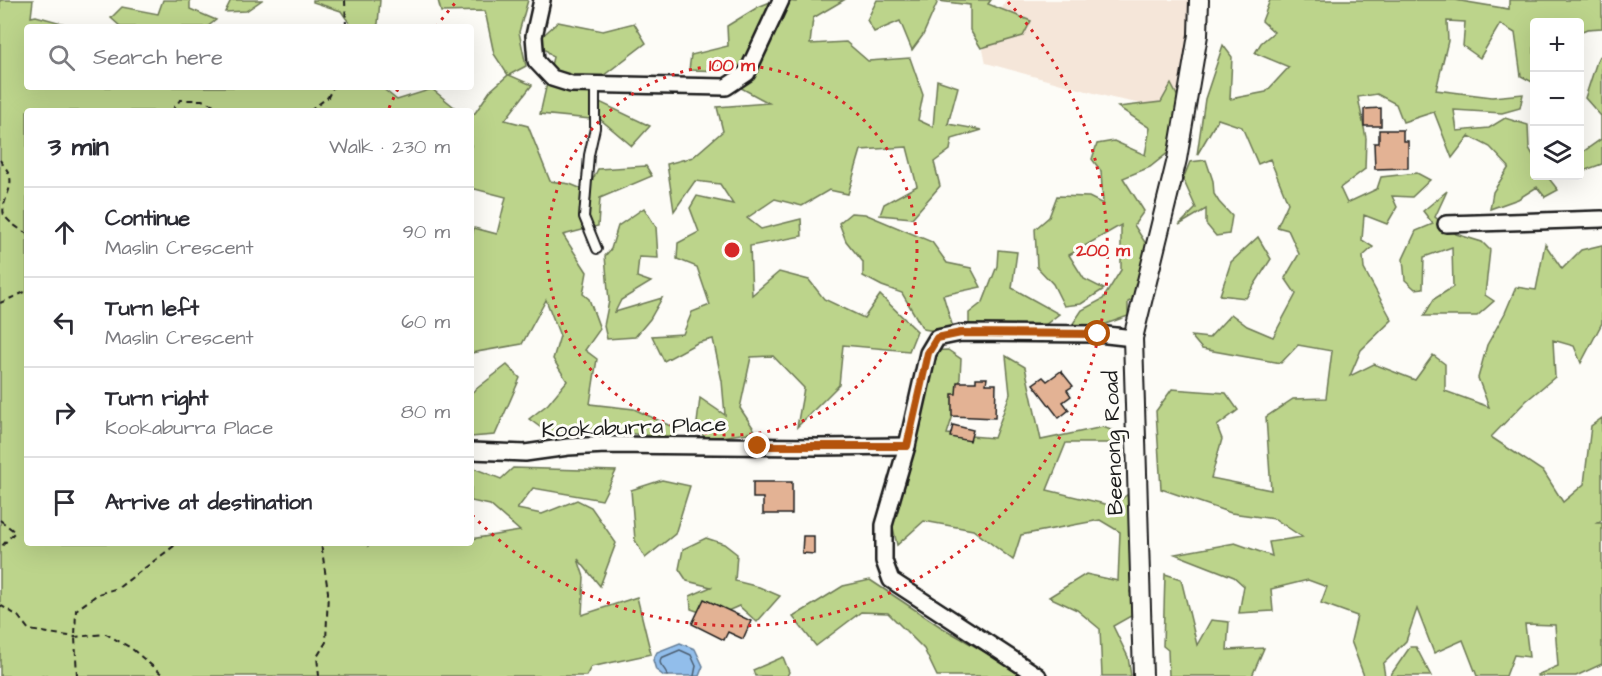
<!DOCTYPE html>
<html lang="en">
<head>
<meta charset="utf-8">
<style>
	body { margin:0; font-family:"Architects Daughter",sans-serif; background:#f2f2f3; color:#2b2b33 }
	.controls { position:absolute; right:18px; top:18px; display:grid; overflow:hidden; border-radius:6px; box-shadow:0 6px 24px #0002 }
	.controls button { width:54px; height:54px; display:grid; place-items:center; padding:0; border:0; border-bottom:2px solid #e1e1e2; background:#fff; color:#2b2b33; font:30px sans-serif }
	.stop { position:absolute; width:18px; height:18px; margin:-14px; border:4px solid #b45309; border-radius:50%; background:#fff }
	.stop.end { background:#b45309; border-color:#fff; box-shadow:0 2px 6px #0008 }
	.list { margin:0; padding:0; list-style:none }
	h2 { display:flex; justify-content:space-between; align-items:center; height:78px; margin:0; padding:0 24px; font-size:26px }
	h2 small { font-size:20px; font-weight:400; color:#7c7c81 }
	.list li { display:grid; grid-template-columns:39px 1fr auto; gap:18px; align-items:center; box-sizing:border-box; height:90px; padding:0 24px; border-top:2px solid #e1e1e2 }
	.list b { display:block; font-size:22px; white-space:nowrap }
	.list p { margin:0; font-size:20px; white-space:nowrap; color:#7c7c81 }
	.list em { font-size:20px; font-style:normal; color:#7c7c81 }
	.icon { flex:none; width:33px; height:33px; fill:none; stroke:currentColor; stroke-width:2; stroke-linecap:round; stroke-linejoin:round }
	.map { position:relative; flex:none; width:1602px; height:676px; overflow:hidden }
	.search { position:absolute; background:#fff; box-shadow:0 6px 24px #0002; left:24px; top:24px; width:450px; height:66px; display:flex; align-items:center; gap:15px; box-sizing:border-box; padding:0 21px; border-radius:6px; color:#7c7c81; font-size:22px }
	.panel { position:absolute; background:#fff; box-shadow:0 6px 24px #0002; left:24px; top:108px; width:450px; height:438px; border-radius:6px }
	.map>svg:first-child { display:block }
</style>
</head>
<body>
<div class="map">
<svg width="1602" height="676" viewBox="0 0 1602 676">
	<rect width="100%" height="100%" fill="#fdfcf7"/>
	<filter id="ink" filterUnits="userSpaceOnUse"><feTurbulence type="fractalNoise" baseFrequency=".0167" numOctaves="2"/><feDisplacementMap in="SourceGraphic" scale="12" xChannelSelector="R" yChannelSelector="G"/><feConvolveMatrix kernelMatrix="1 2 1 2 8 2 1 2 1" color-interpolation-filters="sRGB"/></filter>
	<g filter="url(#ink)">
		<polygon fill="#f5e6d9" points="1006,0 1195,0 1177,111 1112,98 986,63 983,50"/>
		<g fill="#bcd48b" stroke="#6c7854" stroke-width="1.5">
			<polygon points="0,0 33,0 31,17 36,16 69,25 69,27 27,27 27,87 381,87 397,100 432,89 459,111 27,111 27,543 368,543 368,546 372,543 471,543 471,539 520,531 490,505 471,501 471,467 501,479 513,468 616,471 602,500 533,488 517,509 542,514 577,500 591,507 616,543 600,586 578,559 584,577 582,615 637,597 651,654 591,667 586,676 0,676"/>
			<polygon points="163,0 190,0 190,9 216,20 207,27 121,27 111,18 122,7 158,14"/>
			<polygon points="231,0 262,0 246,11 225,12"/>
			<polygon points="313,0 380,0 378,24 375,27 352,27 341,11 313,2"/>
			<polygon points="438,0 528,0 519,32 526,66 509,75 532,85 505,120 528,126 550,181 570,184 587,191 598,169 646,166 652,176 600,198 598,226 563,235 587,272 583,294 589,299 600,329 585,350 597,359 590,404 634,409 679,430 669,438 602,430 559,441 529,419 548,404 567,381 553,359 560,336 546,300 522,344 471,353 471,240 474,228 497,234 506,197 475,189 471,190 471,114 475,113 490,91 508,75 494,54 485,11 441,12"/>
			<polygon points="775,0 796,2 797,0 844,0 813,18 810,44 846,42 868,61 910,58 923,95 918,120 933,127 937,80 958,87 948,124 982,130 952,139 950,150 934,162 940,186 912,218 880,215 884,204 917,186 907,147 861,150 848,194 829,190 802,206 775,199 747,218 761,229 801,219 802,236 750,246 752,295 779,272 809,280 824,299 864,318 880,295 917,331 909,351 843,345 839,385 797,427 804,388 773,356 751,357 740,408 756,432 705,439 697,423 700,398 725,415 722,381 713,339 697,343 664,361 652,336 683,334 692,312 710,305 697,267 677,259 678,243 699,232 690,208 697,196 733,204 720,184 695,181 674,211 667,164 693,157 723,131 717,107 769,103 732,83 733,71 689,70 691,55 728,46 727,26 758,7"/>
			<polygon points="877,0 991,0 988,4 1031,21 1023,36 981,48 970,30 970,5 938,1 923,35 912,50 900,21 874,32 867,20"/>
			<polygon points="1270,0 1455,0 1509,9 1509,0 1602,0 1602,28 1587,29 1580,32 1580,22 1534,22 1534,83 1521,76 1515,33 1500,24 1480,58 1463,46 1465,22 1447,21 1448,41 1436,90 1492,97 1523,94 1520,108 1502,113 1454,110 1457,131 1489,128 1505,118 1528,125 1529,148 1534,157 1534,176 1547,176 1558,190 1545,197 1537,187 1518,199 1490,209 1493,192 1509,167 1490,147 1469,136 1452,158 1434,112 1403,122 1396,104 1377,94 1358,97 1366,138 1365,169 1340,188 1347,203 1377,189 1381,177 1417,173 1430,180 1412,197 1392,196 1397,207 1387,224 1364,215 1362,240 1373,247 1363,256 1364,269 1392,320 1361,350 1350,376 1374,364 1415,380 1433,355 1445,364 1445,391 1489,407 1478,378 1487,345 1505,313 1516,287 1536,290 1545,244 1562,269 1581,250 1602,245 1602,323 1581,363 1574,346 1553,340 1555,377 1526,401 1491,437 1544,472 1563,502 1584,484 1591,426 1602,418 1602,520 1597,523 1602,523 1602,664 1576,676 1538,676 1537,675 1558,666 1555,625 1525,624 1529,657 1514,655 1506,676 1477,676 1463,640 1434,653 1417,609 1406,641 1383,664 1385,676 1364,676 1351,641 1357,616 1321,603 1327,587 1308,580 1271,589 1273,611 1239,613 1244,586 1234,577 1175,554 1235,543 1272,556 1269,542 1302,537 1275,519 1231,513 1161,489 1156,411 1172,389 1226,393 1238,410 1217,426 1222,439 1211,478 1271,490 1266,417 1293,399 1326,398 1332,351 1298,345 1281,363 1202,349 1191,336 1209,338 1231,314 1247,326 1273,337 1296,294 1285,278 1299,254 1288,230 1277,227 1288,203 1270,159 1258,164 1242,127 1218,119 1197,155 1205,99 1223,45 1232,57 1230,99 1266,92 1289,67 1255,53 1261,43 1274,32 1262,21"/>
			<polygon points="558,22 603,31 634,23 646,43 599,79 591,98 650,126 632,146 601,120 540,114 553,57 537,41"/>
			<polygon points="1602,55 1602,164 1583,171 1580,168 1580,154 1601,139 1601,116 1585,98 1598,58"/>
			<polygon points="1171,84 1184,109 1179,144 1150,167 1123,178 1144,211 1134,225 1151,252 1142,295 1128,302 1128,316 1092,329 1072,325 1082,310 1103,299 1121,270 1121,225 1069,255 1084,279 1104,289 1081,304 1064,306 1053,284 1037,267 1035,229 1049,217 1057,196 1089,197 1103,204 1101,171 1092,159 1097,144 1114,141 1145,155 1150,128 1118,107 1161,102"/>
			<polygon points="1206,160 1213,181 1214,194 1219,202 1232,216 1229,234 1216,236 1206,224 1206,209 1179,225 1196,208 1183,179 1190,162"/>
			<polygon points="1447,191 1435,217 1456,234 1482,242 1490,250 1485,295 1494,301 1477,316 1424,316 1434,299 1453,287 1452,247 1424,257 1423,288 1415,289 1405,280 1403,259 1416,231 1433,224 1423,211"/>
			<polygon points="644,208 656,227 658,258 639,257 637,277 651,282 621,300 615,312 662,298 650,319 635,337 607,339 604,326 609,301 605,256 611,249 618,226"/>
			<polygon points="851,213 865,214 932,242 947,263 971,268 981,287 943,295 955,334 923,329 902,293 882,286 863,276 863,262 846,241 839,223"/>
			<polygon points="1258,237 1271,259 1246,298 1220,295 1231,262"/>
			<polygon points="998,250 1017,252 1012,288 1059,314 1045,325 969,324 969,313 983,302 997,266"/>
			<polygon points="948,350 961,359 959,396 947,434 994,438 1010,394 1006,356 1025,367 1041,440 1103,427 1130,437 1111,443 1066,443 1047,490 1113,506 1133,490 1135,572 1130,592 1138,612 1113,626 1128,657 1131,676 1102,676 1100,629 1077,610 1049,597 1086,574 1118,581 1120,532 1100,520 1021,535 1013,560 973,530 924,521 897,545 887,501 925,351"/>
			<polygon points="507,365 520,378 495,435 471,437 471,393"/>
			<polygon points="662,480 690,486 675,534 645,558 635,540 631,490"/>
			<polygon points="706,538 724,544 737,554 735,581 759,587 780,596 757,622 739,606 714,617 691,609 690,596 711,587 687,581 679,569 683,549"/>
			<polygon points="1165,574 1181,579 1197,645 1211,620 1229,622 1227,650 1264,648 1252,676 1169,676 1168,650 1163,646"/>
			<polygon points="870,580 941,627 1027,676 937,676 924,649 888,613 861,612 816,646 793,617 843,586"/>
			<polygon points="1410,647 1416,647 1431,676 1390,676"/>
			<polygon points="783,657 789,672 787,676 755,676 753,670"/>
		</g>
		<polygon fill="#92beeb" stroke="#637d98" stroke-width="1.5" points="680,643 695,649 703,666 699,676 664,676 656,670 653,660 657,652"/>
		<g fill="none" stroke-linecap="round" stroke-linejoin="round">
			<path stroke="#4b5d6f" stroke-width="1.5" d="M667,676C667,668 657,666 661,658L680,650L691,655L696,666L694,676"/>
		</g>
		<g fill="#e3b294" stroke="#1c1c1c" stroke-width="1.5">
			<polygon points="1381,108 1381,126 1364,126 1364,109"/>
			<polygon points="1379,130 1403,130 1403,141 1408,141 1408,168 1375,169 1374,143 1379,143"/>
			<polygon points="1061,371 1073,386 1067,390 1071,396 1063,402 1069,410 1059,418 1033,384 1043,377 1047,381"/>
			<polygon points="976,378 987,378 986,384 996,384 995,418 952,416 952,394 956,394 957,382 976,382"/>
			<polygon points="953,425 973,430 970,441 950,437"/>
			<polygon points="753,482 792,482 792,514 763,514 763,498 753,498"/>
			<polygon points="803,536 814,536 814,554 802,553"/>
			<polygon points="704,599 751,621 743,639 728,632 724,640 692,624"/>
		</g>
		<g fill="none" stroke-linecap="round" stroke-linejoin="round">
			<defs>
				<polyline id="service" points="595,85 595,128 589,155 584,217 597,249"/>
				<g id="minor">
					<polyline points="542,0 534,36 536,61 552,78 571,84 726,87 747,73 781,0"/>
					<polyline points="1446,224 1602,219"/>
					<polyline points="471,451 525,453 568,447 606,445 819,447 907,446"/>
					<polyline points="1038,676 891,580 884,561 884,525 907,446 928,353 937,338 961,333 1098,334 1133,338"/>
				</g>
				<polyline id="tertiary" points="1143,676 1133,338 1177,159 1198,35 1199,0"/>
			</defs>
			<use href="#service" stroke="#1c1c1c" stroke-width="12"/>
			<use href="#minor" stroke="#1c1c1c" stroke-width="20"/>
			<use href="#tertiary" stroke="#1c1c1c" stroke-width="22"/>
			<g stroke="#1c1c1c" stroke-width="2" stroke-dasharray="6 4.5" stroke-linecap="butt">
				<polyline points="345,0 346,27"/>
				<polyline points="172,111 180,100 202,100 229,111"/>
				<polyline points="310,111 328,97 333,87"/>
				<path d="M0,160C3,165 9,171 10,177C13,190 0,204 4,215C9,223 20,229 27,234"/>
				<polyline points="0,303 27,291"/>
				<polyline points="0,520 15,532 0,548"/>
				<polyline points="0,605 18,616 29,630 75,637 106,634 131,648 164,676"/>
				<polyline points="77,676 75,637 76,610 98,594 118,588 178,543"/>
				<polyline points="319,676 317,657 326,642 328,592 321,543"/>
			</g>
			<use href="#service" stroke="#fdfcf7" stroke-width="8"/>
			<use href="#minor" stroke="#fdfcf7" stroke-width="15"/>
			<use href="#tertiary" stroke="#fdfcf7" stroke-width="18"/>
		</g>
	</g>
	<g fill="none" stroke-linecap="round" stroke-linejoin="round" filter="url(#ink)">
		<polyline stroke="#b45309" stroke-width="8" points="758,446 907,446 928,353 937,338 961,333 1098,334"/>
	</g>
	<g fill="none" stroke="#d62828" stroke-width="3" stroke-dasharray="3 6">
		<circle cx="732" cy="250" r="185"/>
		<path d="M389 108A371 371 0 0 1 399 87M436 27A371 371 0 0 1 456 2M1008 2A371 371 0 0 1 472 515"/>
	</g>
	<g text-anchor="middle" stroke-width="6" stroke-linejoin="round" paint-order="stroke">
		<g font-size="22" fill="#1c1c1c" stroke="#fdfcf7">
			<text transform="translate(634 426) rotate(-2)" y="8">Kookaburra Place</text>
			<text transform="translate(1112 443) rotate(-92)" y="8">Beenong Road</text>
		</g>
	</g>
	<circle cx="732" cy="250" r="9" fill="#d62828" stroke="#fdfcf7" stroke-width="3"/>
	<g font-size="18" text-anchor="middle" font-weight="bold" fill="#d62828" stroke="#fdfcf7" stroke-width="6" stroke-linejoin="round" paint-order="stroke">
		<text x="732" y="71">100 m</text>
		<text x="1103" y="256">200 m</text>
	</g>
</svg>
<div class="controls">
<button>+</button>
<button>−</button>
<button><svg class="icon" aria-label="layers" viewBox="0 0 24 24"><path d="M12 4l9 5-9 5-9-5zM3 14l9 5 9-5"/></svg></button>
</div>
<div class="stop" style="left:1098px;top:334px"></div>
<div class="stop end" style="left:758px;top:446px"></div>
<div class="search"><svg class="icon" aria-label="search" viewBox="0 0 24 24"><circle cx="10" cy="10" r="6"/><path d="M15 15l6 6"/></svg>Search here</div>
<section class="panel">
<h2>3 min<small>Walk · 230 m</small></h2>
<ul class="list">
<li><svg class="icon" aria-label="ahead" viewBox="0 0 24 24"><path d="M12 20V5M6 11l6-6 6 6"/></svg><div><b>Continue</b><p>Maslin Crescent</p></div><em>90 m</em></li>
<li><svg class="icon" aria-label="left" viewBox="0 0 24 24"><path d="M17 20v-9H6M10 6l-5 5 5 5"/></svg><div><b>Turn left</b><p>Maslin Crescent</p></div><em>60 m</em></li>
<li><svg class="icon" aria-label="right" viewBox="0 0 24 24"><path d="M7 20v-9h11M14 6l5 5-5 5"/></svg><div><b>Turn right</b><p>Kookaburra Place</p></div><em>80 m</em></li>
<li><svg class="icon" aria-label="arrive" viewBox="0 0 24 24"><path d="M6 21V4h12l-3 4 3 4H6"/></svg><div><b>Arrive at destination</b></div></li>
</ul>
</section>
</div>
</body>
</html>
